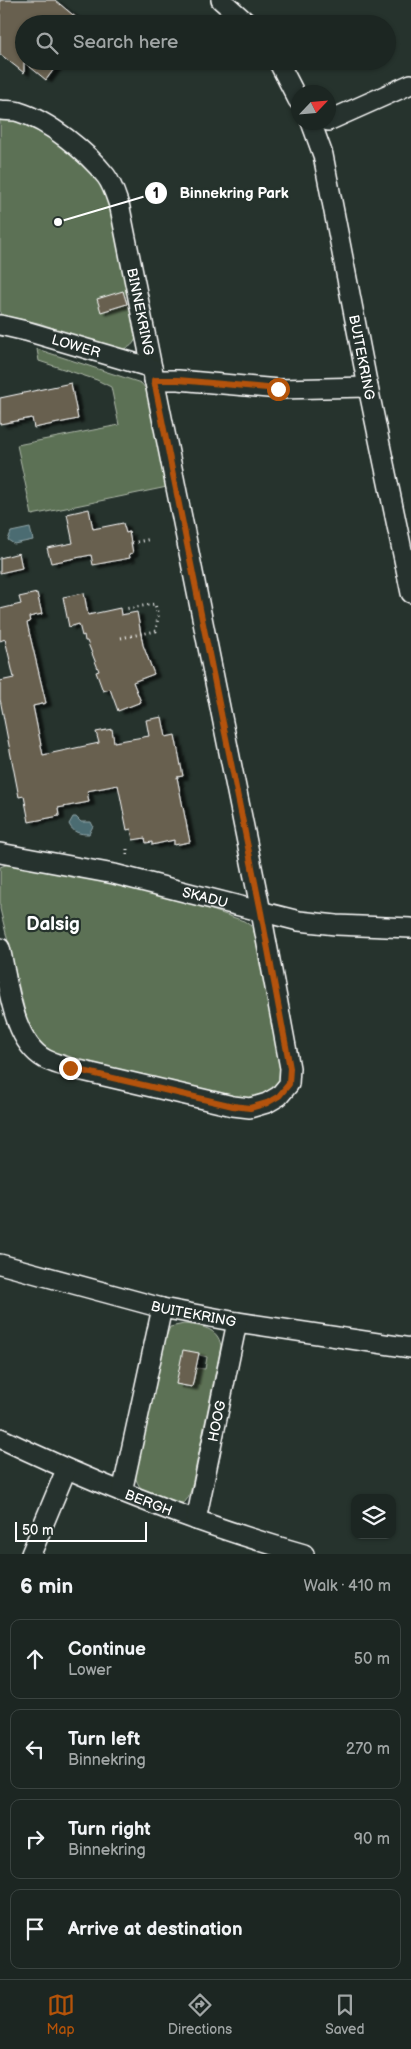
<!DOCTYPE html>
<html lang="en">
<head>
<meta charset="utf-8">
<style>
	body { margin:0; font-family:"Balsamiq Sans",sans-serif; background:#29322f; color:#f1f3f6 }
	.controls { position:absolute; right:15px; bottom:15px; display:grid; overflow:hidden; border-radius:10px; box-shadow:0 1px 4px #0004 }
	.controls button { width:45px; height:45px; display:grid; place-items:center; padding:0; border:0; border-bottom:1px solid #3a4340; background:#1c2622; color:#f1f3f6; font:25px sans-serif }
	.compass { position:absolute; left:291px; top:85px; width:45px; height:45px; border-radius:50%; background:#1c2622; box-shadow:0 1px 4px #0004; rotate:64deg }
	.scale { position:absolute; left:15px; bottom:12px; width:132px; box-sizing:border-box; padding-left:5px; border:2px solid #fff; border-top:0; font-size:14px; line-height:18px; white-space:nowrap; color:#fff; -webkit-text-stroke:4px #26332d; paint-order:stroke }
	.stop { position:absolute; width:15px; height:15px; margin:-11px; border:4px solid #b45309; border-radius:50%; background:#fff }
	.stop.end { background:#b45309; border-color:#fff; box-shadow:0 1px 5px #0008 }
	.list { margin:0; padding:0; list-style:none }
	h2 { display:flex; justify-content:space-between; align-items:center; height:65px; margin:0; padding:0 20px; font-size:21px }
	h2 small { font-size:16px; font-weight:400; color:#a0a5a5 }
	.list li { display:grid; grid-template-columns:32px 1fr auto; gap:15px; align-items:center; box-sizing:border-box; height:80px; margin:0 10px 10px; padding:0 10px; border:1px solid #3a4340; border-radius:10px }
	.list b { display:block; font-size:19px; white-space:nowrap }
	.list p { margin:0; font-size:16px; white-space:nowrap; color:#a0a5a5 }
	.list em { font-size:16px; font-style:normal; color:#a0a5a5 }
	.icon { flex:none; width:28px; height:28px; fill:none; stroke:currentColor; stroke-width:2; stroke-linecap:round; stroke-linejoin:round }
	.map { position:relative; flex:none; width:411px; height:1554px; overflow:hidden }
	.search { position:absolute; background:#1c2622; box-shadow:0 1px 4px #0004; left:15px; right:15px; top:15px; height:55px; display:flex; align-items:center; gap:12px; box-sizing:border-box; padding:0 18px; border-radius:28px; color:#a0a5a5; font-size:19px }
	.sheet { height:425px; background:#1c2622 }
	nav { display:flex; justify-content:space-around; align-items:center; box-sizing:border-box; height:70px; border-top:1px solid #3a4340; background:#1c2622; font-size:14px; color:#a0a5a5 }
	nav a { display:grid; justify-items:center; gap:2px }
	nav .on { color:#b45309 }
	.map>svg:first-child { display:block }
</style>
</head>
<body>
<div class="map">
<svg width="411" height="1554" viewBox="0 0 411 1554">
	<defs>
		<filter id="shadow"><feDropShadow dx="5.5" dy="3" stdDeviation="1" flood-color="#0009"/></filter>
	</defs>
	<rect width="100%" height="100%" fill="#26332d"/>
	<filter id="ink" filterUnits="userSpaceOnUse"><feTurbulence type="fractalNoise" baseFrequency=".02" numOctaves="2"/><feDisplacementMap in="SourceGraphic" scale="10" xChannelSelector="R" yChannelSelector="G"/><feConvolveMatrix kernelMatrix="1 2 1 2 8 2 1 2 1" color-interpolation-filters="sRGB"/></filter>
	<g filter="url(#ink)">
		<g fill="#5c7154" stroke="#aeb8aa" fill-rule="evenodd">
			<path d="M0,119C5,119 11,119 16,120C53,129 96,172 112,205L137,335C135,342 132,347 124,349C110,352 57,328 38,323C26,320 13,318 0,315Z"/>
			<polygon points="37,349 141,383 146,389 148,397 167,487 32,515 17,445 119,425 111,387 97,380 39,361"/>
			<polygon points="11,863 70,872 165,894 244,921 251,926 258,940 284,1075 277,1091 253,1101 80,1062 44,1049 31,1036 0,909 0,867"/>
			<path d="M184,1324C200,1326 218,1327 221,1346L191,1490L188,1498L184,1503C163,1504 139,1497 135,1475L164,1342L170,1327ZM199,1353V1355L207,1357L205,1369L196,1368L192,1387L176,1384Z"/>
		</g>
		<g fill="#4b6c72" stroke="#93a7aa">
			<polygon points="30,528 33,540 14,544 8,540 11,532"/>
			<path d="M73,817H76L81,822H91L93,826L89,834C80,834 73,833 69,824Z"/>
		</g>
		<g fill="#676050" stroke="#fff" filter="url(#shadow)">
			<polygon points="0,0 55,0 84,24 24,24 24,61 60,61 46,80 24,62 24,73 0,54"/>
			<polygon points="123,291 127,304 101,312 97,299"/>
			<polygon points="71,383 78,419 34,428 32,418 0,424 0,398"/>
			<polygon points="89,509 93,529 123,523 126,533 129,532 133,553 129,554 130,558 93,565 91,555 51,563 47,548 73,543 67,514"/>
			<polygon points="19,553 22,568 0,573 0,558"/>
			<polygon points="37,593 42,614 29,617 30,622 27,623 46,703 33,706 43,755 99,743 96,732 112,729 114,742 149,736 146,720 162,717 166,737 175,735 183,776 177,777 190,842 174,845 174,840 152,845 152,842 146,843 145,838 133,840 131,829 127,830 118,785 87,791 89,802 58,808 59,816 29,822 24,796 19,797 0,699 0,681 14,678 5,639 0,641 0,609 21,604 19,597"/>
			<polygon points="84,593 88,615 120,608 121,615 137,612 143,645 154,674 133,682 141,702 118,711 110,689 103,691 96,672 99,671 87,641 85,641 84,635 82,636 79,624 69,627 63,597"/>
			<polygon points="183,1350 199,1353 192,1387 176,1384"/>
		</g>
		<g fill="none" stroke-linecap="round" stroke-linejoin="round">
			<defs>
				<g id="minor">
					<polyline points="221,0 248,24"/>
					<polyline points="278,61 298,100"/>
					<path id="s1" d="M0,110C6,111 13,110 19,112C49,121 87,152 106,176C113,185 116,197 120,208L261,912L290,1068L289,1084L279,1096L267,1103L250,1108L233,1106L70,1068C62,1065 52,1063 45,1059C12,1041 8,981 0,948"/>
					<polyline points="328,121 411,84"/>
					<path id="s2" d="M311,122L323,155L368,387L411,593"/>
					<path id="s3" d="M0,325L26,331L152,368"/>
					<polyline points="154,380 178,380 279,389 368,387"/>
					<path id="s4" d="M0,853L114,874L299,921L336,925L411,928"/>
					<path id="s5" d="M0,1264L162,1308L237,1322L411,1348"/>
					<path id="s6" d="M0,1438C98,1485 200,1525 304,1554"/>
					<polyline points="122,1492 162,1308"/>
					<path id="s7" d="M196,1520L237,1322"/>
					<polyline points="31,1554 66,1470"/>
				</g>
			</defs>
			<use href="#minor" stroke="#fff" stroke-width="22"/>
			<g stroke="#fff" stroke-width="3" stroke-dasharray="1 4" stroke-linecap="butt">
				<polyline points="132,543 151,539"/>
				<polyline points="121,638 156,631 158,616 155,604 124,609"/>
				<polyline points="127,849 127,859"/>
			</g>
			<use href="#minor" stroke="#26332d" stroke-width="19"/>
		</g>
	</g>
	<g fill="none" stroke-linecap="round" stroke-linejoin="round" filter="url(#ink)">
		<polyline stroke="#b45309" stroke-width="6" points="70,1068 233,1106 250,1108 267,1103 279,1096 289,1084 290,1068 261,912 154,380 178,380 278,389"/>
	</g>
	<g text-anchor="middle" stroke-width="4.5" stroke-linejoin="round" paint-order="stroke">
		<g font-size="14" fill="#fff" stroke="#26332d">
			<text dy="5" stroke="none"><textPath href="#s1" startOffset="269">BINNEKRING</textPath></text>
			<text dy="5" stroke="none"><textPath href="#s3" startOffset="79">LOWER</textPath></text>
			<text dy="5" stroke="none"><textPath href="#s2" startOffset="241">BUITEKRING</textPath></text>
			<text dy="5" stroke="none"><textPath href="#s4" startOffset="210">SKADU</textPath></text>
			<text dy="5" stroke="none"><textPath href="#s5" startOffset="200">BUITEKRING</textPath></text>
			<text dy="5" stroke="none"><textPath href="#s7" startOffset="101">HOOG</textPath></text>
			<text dy="5" stroke="none"><textPath href="#s6" startOffset="162">BERGH</textPath></text>
		</g>
		<g font-size="19" font-weight="bold" fill="#fff" stroke="#26332d">
			<text x="53" y="930">Dalsig</text>
		</g>
	</g>
	<path fill="none" stroke="#fff" stroke-width="2" d="M58 222L156 193"/>
	<g fill="#fff" stroke="#26332d" stroke-width="2">
		<circle cx="58" cy="222" r="5"/>
		<circle cx="156" cy="193" r="12"/>
	</g>
	<g font-size="15" text-anchor="middle" font-weight="bold" fill="#111">
		<text x="156" y="198">1</text>
	</g>
	<g font-size="15" text-anchor="middle" font-weight="bold" fill="#fff" stroke="#26332d" stroke-width="4.5" stroke-linejoin="round" paint-order="stroke">
		<text x="234" y="198">Binnekring Park</text>
	</g>
</svg>
<div class="controls">
<button><svg class="icon" aria-label="layers" viewBox="0 0 24 24"><path d="M12 4l9 5-9 5-9-5zM3 14l9 5 9-5"/></svg></button>
</div>
<svg class="compass" viewBox="-18 -18 36 36"><path d="M0-13l5 13h-10z" fill="#e53935"/><path d="M0 13l5-13h-10z" fill="#a0a5a5"/></svg>
<div class="scale">50 m</div>
<div class="stop" style="left:278px;top:389px"></div>
<div class="stop end" style="left:70px;top:1068px"></div>
<div class="search"><svg class="icon" aria-label="search" viewBox="0 0 24 24"><circle cx="10" cy="10" r="6"/><path d="M15 15l6 6"/></svg>Search here</div>
</div>
<section class="sheet">
<h2>6 min<small>Walk · 410 m</small></h2>
<ul class="list">
<li><svg class="icon" aria-label="ahead" viewBox="0 0 24 24"><path d="M12 20V5M6 11l6-6 6 6"/></svg><div><b>Continue</b><p>Lower</p></div><em>50 m</em></li>
<li><svg class="icon" aria-label="left" viewBox="0 0 24 24"><path d="M17 20v-9H6M10 6l-5 5 5 5"/></svg><div><b>Turn left</b><p>Binnekring</p></div><em>270 m</em></li>
<li><svg class="icon" aria-label="right" viewBox="0 0 24 24"><path d="M7 20v-9h11M14 6l5 5-5 5"/></svg><div><b>Turn right</b><p>Binnekring</p></div><em>90 m</em></li>
<li><svg class="icon" aria-label="arrive" viewBox="0 0 24 24"><path d="M6 21V4h12l-3 4 3 4H6"/></svg><div><b>Arrive at destination</b></div></li>
</ul>
</section>
<nav>
<a class="on"><svg class="icon" aria-label="map" viewBox="0 0 24 24"><path d="M3 6l6-2 6 2 6-2v14l-6 2-6-2-6 2zM9 4v14M15 6v14"/></svg>Map</a>
<a><svg class="icon" aria-label="directions" viewBox="0 0 24 24"><path d="M12 3l9 9-9 9-9-9zM9 14v-3h6M13 9l2 2-2 2"/></svg>Directions</a>
<a><svg class="icon" aria-label="saved" viewBox="0 0 24 24"><path d="M7 4h10v16l-5-4-5 4z"/></svg>Saved</a>
</nav>
</body>
</html>
